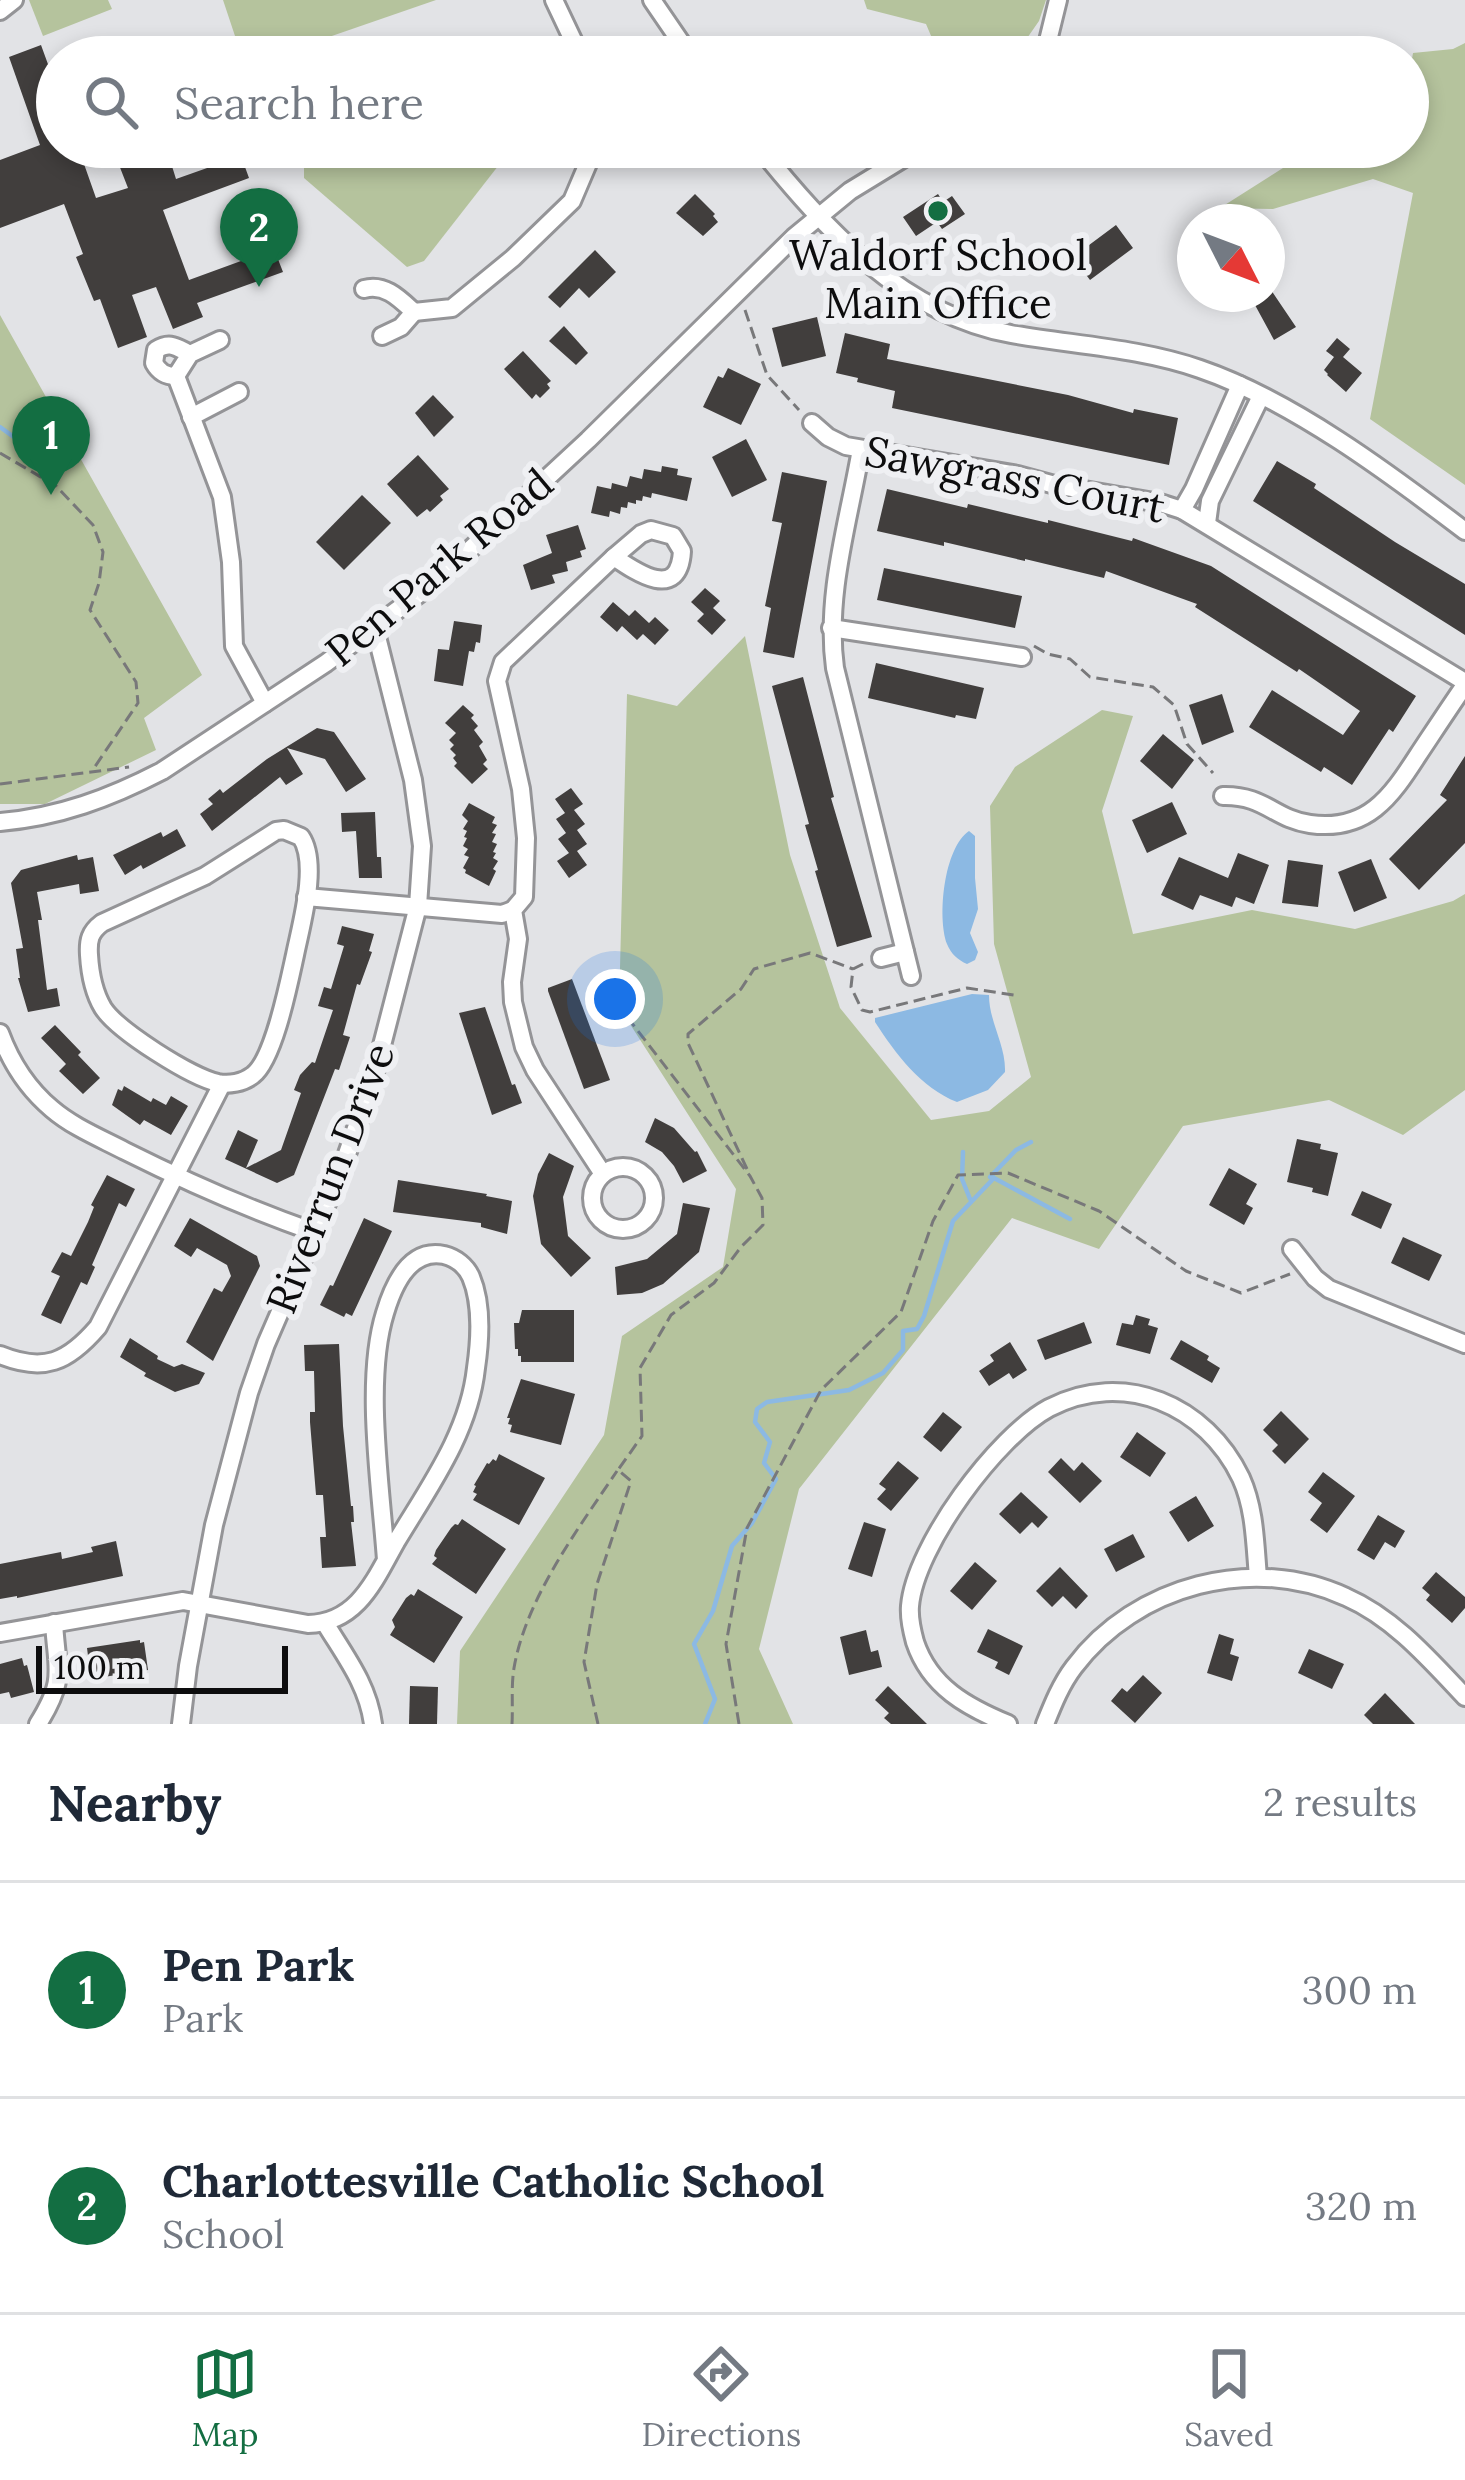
<!DOCTYPE html>
<html lang="en">
<head>
<meta charset="utf-8">
<style>
	body { margin:0; font-family:Lora,serif; background:#f6f6f7; color:#1f2937 }
	.compass { position:absolute; left:1177px; top:204px; width:108px; height:108px; border-radius:50%; background:#fff; box-shadow:0 6px 18px #0003; rotate:132deg }
	.scale { position:absolute; left:36px; bottom:30px; width:252px; box-sizing:border-box; padding-left:12px; border:6px solid #0d0d0e; border-top:0; font-size:33px; line-height:42px; white-space:nowrap; color:#0d0d0e; -webkit-text-stroke:9px #eff0f3; paint-order:stroke }
	.you { position:absolute; left:615px; top:999px; width:42px; height:42px; margin:-30px; border:9px solid #fff; border-radius:50%; background:#1a73e8; box-shadow:0 0 0 18px #1a73e833 }
	.badge { display:grid; place-items:center; width:78px; height:78px; border-radius:50%; background:#136e42; color:#fff; font-size:39px; font-weight:700 }
	.pin { position:absolute; translate:-50% -99px; filter:drop-shadow(0 3px 6px #0008) }
	.pin::after { content:''; position:absolute; top:63px; width:42px; height:36px; background:inherit; clip-path:polygon(0 0,100% 0,50% 100%) }
	.list { margin:0; padding:0; list-style:none }
	h2 { display:flex; justify-content:space-between; align-items:center; height:156px; margin:0; padding:0 48px; font-size:51px }
	h2 small { font-size:39px; font-weight:400; color:#747a83 }
	.list li { display:grid; grid-template-columns:78px 1fr auto; gap:36px; align-items:center; box-sizing:border-box; height:216px; padding:0 48px; border-top:3px solid #e0e1e3 }
	.list b { display:block; font-size:45px; white-space:nowrap }
	.list p { margin:0; font-size:39px; white-space:nowrap; color:#747a83 }
	.list em { font-size:39px; font-style:normal; color:#747a83 }
	.icon { flex:none; width:66px; height:66px; fill:none; stroke:currentColor; stroke-width:2; stroke-linecap:round; stroke-linejoin:round }
	.map { position:relative; flex:none; width:1465px; height:1724px; overflow:hidden }
	.search { position:absolute; background:#fff; box-shadow:0 6px 18px #0003; left:36px; right:36px; top:36px; height:132px; display:flex; align-items:center; gap:30px; box-sizing:border-box; padding:0 42px; border-radius:66px; color:#747a83; font-size:45px }
	.sheet { height:588px; background:#fff }
	nav { display:flex; justify-content:space-around; align-items:center; box-sizing:border-box; height:168px; border-top:3px solid #e0e1e3; background:#fff; font-size:33px; color:#747a83 }
	nav a { display:grid; justify-items:center; gap:6px }
	nav .on { color:#136e42 }
	.map>svg:first-child { display:block }
</style>
</head>
<body>
<div class="map">
<svg width="1465" height="1724" viewBox="0 0 1465 1724">
	<rect width="100%" height="100%" fill="#e2e3e6"/>
	<g fill="#b5c39d">
		<polygon points="29,0 108,0 112,9 43,36"/>
		<polygon points="223,0 436,0 271,57 242,57"/>
		<polygon points="864,0 1046,0 1039,21 1014,57 940,57 926,24 867,9"/>
		<polygon points="1465,43 1465,485 1370,419 1413,193 1373,179 1273,209 1220,208 1316,147 1408,147 1408,82 1413,53 1453,49"/>
		<polygon points="304,147 513,147 424,261 407,267 304,178"/>
		<polygon points="0,315 202,675 144,718 156,750 45,804 0,804"/>
		<polygon points="745,636 790,855 840,1008 931,1120 989,1111 1031,1077 994,944 990,806 1015,767 1102,710 1133,716 1102,811 1133,934 1252,910 1355,929 1453,901 1465,894 1465,1090 1403,1135 1329,1100 1183,1126 1099,1249 1012,1218 799,1489 759,1649 793,1724 457,1724 460,1651 604,1435 622,1336 723,1267 736,1189 619,1007 627,694 677,706"/>
	</g>
	<g fill="#8cb9e3">
		<path d="M969,831L975,836V878L978,909L970,933L978,952L975,960L967,964C958,960 951,954 947,944C937,916 944,848 969,831Z"/>
		<path d="M972,994L989,995C989,1022 1006,1045 1005,1072L988,1090L957,1102C921,1088 895,1053 875,1022V1018Z"/>
	</g>
	<g fill="none" stroke-linecap="round" stroke-linejoin="round">
		<g stroke="#8cb9e3" stroke-width="4.5">
			<polyline points="0,427 44,459"/>
			<polyline points="963,1152 962,1179 970,1199"/>
			<polyline points="994,1178 990,1177 1016,1150 1031,1142"/>
			<polyline points="705,1724 715,1699 694,1644 713,1611 732,1546 752,1523 776,1479 764,1463 770,1442 755,1422 757,1409 767,1402 849,1390 883,1373 903,1350 903,1331 917,1329 924,1316 953,1221 994,1178 1070,1219"/>
		</g>
	</g>
	<g fill="#413e3d">
		<polygon points="41,45 57,89 57,147 78,147 96,198 128,188 112,147 166,147 176,179 241,156 249,178 163,210 189,280 274,249 283,272 197,303 203,317 173,329 156,287 132,295 147,337 118,348 100,299 94,301 76,257 83,254 64,204 0,228 0,160 40,145 9,57"/>
		<polygon points="695,194 715,214 713,216 718,222 703,236 676,213"/>
		<polygon points="938,194 943,202 952,196 965,214 942,229 937,222 916,236 903,217"/>
		<polygon points="1116,225 1133,248 1090,280 1078,264 1082,260 1077,254"/>
		<polygon points="595,250 616,272 589,298 579,288 560,308 548,297"/>
		<polygon points="1271,290 1296,327 1274,340 1249,294 1267,294"/>
		<polygon points="817,317 826,356 782,367 772,328"/>
		<polygon points="564,326 588,353 576,365 549,341"/>
		<polygon points="845,333 890,344 887,359 1068,395 1133,413 1134,409 1178,418 1169,465 892,408 895,391 857,382 858,378 836,373"/>
		<polygon points="1337,338 1350,349 1343,357 1362,373 1346,392 1327,375 1328,374 1324,370 1334,357 1326,351"/>
		<polygon points="523,351 551,381 547,384 550,388 540,398 536,394 532,399 504,369"/>
		<polygon points="728,368 761,384 741,425 703,407 718,376 723,378"/>
		<polygon points="433,395 454,417 434,437 415,413"/>
		<polygon points="746,439 767,480 732,497 712,457"/>
		<polygon points="418,455 449,489 440,496 443,500 430,512 427,509 417,517 387,484"/>
		<polygon points="1277,461 1316,484 1314,488 1395,542 1465,584 1465,635 1253,501"/>
		<polygon points="662,466 678,469 677,475 692,478 687,501 652,493 651,498 643,496 642,501 636,500 636,504 628,502 627,508 621,507 620,514 610,511 609,517 591,513 597,486 611,489 612,483 627,487 630,476 642,479 644,469 661,472"/>
		<polygon points="782,472 827,481 794,658 763,652 771,608 765,606 782,523 772,521"/>
		<polygon points="887,489 967,508 968,504 1048,523 1048,520 1132,541 1133,538 1211,566 1416,696 1393,732 1389,729 1352,785 1324,767 1321,772 1249,727 1272,690 1343,735 1360,711 1299,669 1297,672 1195,607 1197,604 1106,571 1104,578 1025,559 1025,561 944,542 944,546 877,531"/>
		<polygon points="362,495 391,523 344,570 316,542"/>
		<polygon points="578,525 586,549 580,551 582,557 566,562 568,571 552,575 555,583 531,590 523,565 552,553 546,535"/>
		<polygon points="884,568 1022,596 1015,628 877,600"/>
		<polygon points="705,588 720,601 713,608 726,620 712,635 697,621 704,614 691,602"/>
		<polygon points="613,602 629,616 635,610 649,623 655,617 669,630 655,645 643,634 637,640 622,626 617,632 600,617"/>
		<polygon points="454,621 482,625 480,643 476,642 474,652 469,651 463,686 434,681 438,649 449,650"/>
		<polygon points="876,663 984,688 976,719 956,715 955,718 868,698"/>
		<polygon points="803,677 834,797 831,798 872,937 837,947 815,871 818,870 805,825 809,824 772,686"/>
		<polygon points="1222,694 1234,732 1202,745 1189,705"/>
		<polygon points="463,705 474,715 471,718 478,726 474,730 483,742 479,746 487,760 483,764 488,769 472,784 454,766 457,763 453,758 456,755 450,749 454,745 449,740 456,733 445,723"/>
		<polygon points="317,728 334,732 366,779 346,792 325,759 287,748 303,774 286,785 280,777 212,831 200,814 213,804 208,799 220,789 223,793 267,759"/>
		<polygon points="1163,734 1194,760 1172,789 1140,761"/>
		<polygon points="1465,756 1465,843 1419,890 1389,859 1447,800 1440,795"/>
		<polygon points="571,788 583,804 574,810 585,824 577,830 587,844 577,851 587,865 569,878 557,861 569,853 558,839 566,833 556,819 565,813 555,799"/>
		<polygon points="1172,802 1187,834 1147,853 1132,820"/>
		<polygon points="469,803 495,817 492,823 497,825 492,833 496,834 492,842 497,844 493,852 496,853 493,858 498,861 493,869 496,871 489,886 465,873 466,870 463,868 469,857 464,855 468,849 463,846 467,838 464,837 467,831 463,829 468,821 462,815"/>
		<polygon points="375,812 377,857 381,857 382,878 359,878 356,831 342,832 341,813"/>
		<polygon points="177,829 186,846 143,869 141,865 125,875 113,855 161,832 163,837"/>
		<polygon points="1238,853 1269,865 1254,904 1236,897 1232,907 1200,895 1193,910 1161,895 1179,857 1228,878"/>
		<polygon points="77,855 78,860 93,857 99,891 80,894 79,884 37,892 42,920 38,920 47,990 57,988 60,1006 28,1012 18,978 20,978 16,949 23,948 11,883 21,870"/>
		<polygon points="1371,859 1387,898 1354,912 1338,872"/>
		<polygon points="1288,860 1323,865 1318,907 1282,903"/>
		<polygon points="342,926 374,934 369,951 372,952 360,985 357,984 343,1035 350,1037 339,1070 335,1069 294,1175 277,1183 225,1159 238,1130 258,1140 246,1168 281,1150 301,1093 294,1090 300,1075 312,1062 315,1063 333,1010 318,1006 324,987 331,989 344,946 337,944"/>
		<polygon points="572,979 610,1080 584,1089 548,991 548,988"/>
		<polygon points="485,1007 512,1085 515,1084 522,1103 492,1115 459,1013"/>
		<polygon points="55,1025 81,1052 78,1055 100,1078 83,1094 59,1071 66,1064 41,1038"/>
		<polygon points="124,1086 151,1102 153,1098 166,1105 171,1096 188,1106 171,1135 144,1120 140,1125 112,1105 118,1089 122,1091"/>
		<polygon points="655,1118 674,1128 695,1152 697,1151 707,1171 683,1183 674,1166 662,1152 645,1142"/>
		<polygon points="1297,1139 1321,1144 1320,1149 1338,1153 1328,1196 1312,1192 1313,1188 1287,1182"/>
		<polygon points="549,1153 574,1166 563,1197 568,1236 591,1258 571,1277 541,1244 533,1196 538,1174"/>
		<polygon points="1229,1168 1257,1184 1246,1204 1253,1208 1244,1225 1209,1205"/>
		<polygon points="107,1175 135,1189 126,1207 119,1203 92,1265 95,1267 87,1285 81,1282 61,1324 41,1315 60,1276 51,1272 62,1252 71,1256 88,1222 94,1207 91,1205"/>
		<polygon points="398,1180 487,1194 486,1196 512,1201 507,1234 481,1227 481,1223 393,1212"/>
		<polygon points="1362,1191 1392,1204 1381,1229 1351,1215"/>
		<polygon points="683,1203 710,1208 699,1252 663,1284 642,1293 617,1295 615,1267 647,1259 677,1234"/>
		<polygon points="190,1218 257,1256 260,1266 213,1361 186,1342 214,1288 222,1292 231,1276 227,1265 197,1248 191,1257 174,1246"/>
		<polygon points="364,1218 392,1231 352,1316 346,1313 344,1317 320,1305 330,1285 333,1286"/>
		<polygon points="1403,1237 1442,1255 1429,1281 1391,1263"/>
		<polygon points="522,1310 574,1310 574,1362 521,1362 521,1356 518,1356 518,1349 515,1349 514,1323 519,1323"/>
		<polygon points="1136,1315 1150,1319 1148,1325 1158,1328 1150,1354 1116,1345 1122,1323 1133,1325"/>
		<polygon points="1084,1322 1092,1343 1045,1360 1037,1340"/>
		<polygon points="130,1338 158,1356 157,1359 174,1367 182,1364 205,1373 199,1384 175,1392 144,1376 146,1373 120,1357"/>
		<polygon points="1181,1340 1209,1356 1207,1360 1220,1368 1212,1383 1170,1359"/>
		<polygon points="1010,1342 1027,1370 1013,1379 1009,1373 989,1386 979,1371 994,1361 990,1355"/>
		<polygon points="339,1344 343,1426 351,1506 353,1506 354,1522 351,1522 356,1566 322,1568 320,1537 326,1537 323,1495 316,1495 310,1422 310,1412 315,1412 314,1371 305,1371 304,1345"/>
		<polygon points="521,1379 575,1394 561,1445 510,1432 512,1425 508,1424 510,1418 507,1418"/>
		<polygon points="1281,1411 1309,1439 1285,1464 1272,1451 1278,1445 1263,1430"/>
		<polygon points="943,1412 962,1427 941,1452 923,1437"/>
		<polygon points="1137,1432 1166,1453 1150,1477 1120,1457"/>
		<polygon points="499,1454 545,1478 519,1525 473,1500 477,1494 473,1492 476,1486 474,1485 487,1463 489,1464 493,1459 496,1461"/>
		<polygon points="1061,1458 1074,1471 1082,1462 1102,1481 1080,1503 1048,1472"/>
		<polygon points="898,1461 919,1478 891,1511 877,1499 886,1489 879,1484"/>
		<polygon points="1323,1472 1355,1496 1327,1533 1310,1520 1322,1503 1308,1492"/>
		<polygon points="1021,1492 1048,1517 1038,1528 1032,1522 1020,1534 999,1514"/>
		<polygon points="1196,1496 1214,1526 1188,1542 1169,1512"/>
		<polygon points="1378,1515 1405,1531 1395,1548 1385,1542 1374,1560 1357,1550"/>
		<polygon points="462,1519 506,1549 476,1594 432,1564 437,1558 434,1556 436,1550 451,1528 455,1524 458,1525"/>
		<polygon points="864,1522 886,1529 872,1577 848,1569"/>
		<polygon points="1133,1534 1145,1557 1116,1572 1104,1549"/>
		<polygon points="116,1541 123,1576 17,1598 17,1596 0,1599 0,1564 61,1552 62,1559 93,1552 91,1547"/>
		<polygon points="975,1562 997,1581 972,1610 950,1591"/>
		<polygon points="1060,1567 1088,1596 1076,1609 1063,1596 1052,1607 1036,1591"/>
		<polygon points="1436,1572 1465,1597 1465,1608 1452,1623 1426,1600 1430,1595 1422,1588"/>
		<polygon points="418,1589 463,1617 434,1663 390,1635 395,1627 392,1620 406,1598 411,1594 414,1596"/>
		<polygon points="988,1629 1023,1646 1009,1675 995,1668 998,1662 977,1652"/>
		<polygon points="866,1630 871,1652 878,1650 882,1667 849,1675 840,1637"/>
		<polygon points="1219,1634 1234,1639 1230,1654 1239,1657 1232,1681 1207,1673"/>
		<polygon points="140,1640 140,1643 144,1642 148,1670 91,1679 87,1648"/>
		<polygon points="1309,1649 1344,1664 1332,1689 1298,1673"/>
		<polygon points="22,1658 24,1666 27,1665 34,1692 11,1698 9,1692 0,1694 0,1664"/>
		<polygon points="1143,1675 1162,1693 1135,1723 1111,1701 1122,1688 1127,1692"/>
		<polygon points="410,1686 438,1687 437,1724 409,1724"/>
		<polygon points="888,1686 927,1724 891,1724 884,1718 889,1713 875,1700"/>
		<polygon points="1385,1693 1415,1724 1373,1724 1364,1715"/>
	</g>
	<g fill="none" stroke-linecap="round" stroke-linejoin="round">
		<defs>
			<g id="minor">
				<polyline points="554,0 581,57"/>
				<polyline points="652,0 691,57"/>
				<polyline points="0,11 14,0"/>
				<polyline points="1044,57 1058,0"/>
				<path d="M759,147C825,229 902,314 1011,334C1073,345 1140,348 1200,369C1291,400 1389,473 1465,531"/>
				<path d="M364,289C385,283 400,299 414,312L401,327L382,336"/>
				<polyline points="414,312 452,308 513,258 572,201 595,147"/>
				<path d="M190,354L176,376C165,376 159,372 154,363L156,350C170,341 176,347 190,354L220,340"/>
				<polyline points="176,376 222,497 231,562 234,646 265,703"/>
				<polyline points="191,417 239,392"/>
				<polyline points="812,423 828,437 846,446 1018,475 1055,485 1160,503 1182,510 1465,682"/>
				<path d="M861,449C849,520 825,595 835,668L911,976"/>
				<polyline points="1182,510 1194,489 1240,385"/>
				<polyline points="1207,523 1210,501 1261,396"/>
				<path d="M651,530L673,536L682,551C679,602 636,572 614,557L641,534Z"/>
				<polyline points="831,628 1022,657"/>
				<path d="M1223,796C1265,795 1274,819 1310,824C1367,832 1391,797 1418,755C1434,731 1449,708 1465,685"/>
				<path d="M0,822C59,817 110,798 162,771L326,663L435,582L588,440L794,237L850,191L922,147"/>
				<path d="M284,830L301,837C319,864 301,925 295,955C289,982 274,1059 253,1075C243,1083 229,1085 218,1083C191,1077 118,1031 103,1008C94,993 90,972 89,955C88,940 90,932 102,923L205,876L276,831Z"/>
				<polyline points="306,897 502,914 513,910"/>
				<polyline points="881,958 905,952"/>
				<path d="M0,1033C11,1063 27,1088 52,1109C73,1127 100,1138 125,1151C187,1182 248,1209 314,1232"/>
				<circle cx="623" cy="1198" r="31"/>
				<polyline points="603,1174 535,1070 524,1047 513,1002 512,982 518,939 513,910 524,897 526,838 521,789 497,681 503,662 614,557"/>
				<polyline points="1292,1249 1315,1278 1329,1289 1465,1344"/>
				<path d="M0,1355C44,1373 68,1362 98,1327L222,1084"/>
				<path d="M325,1623C345,1656 368,1685 373,1724"/>
				<path d="M0,1633L183,1601L308,1624C358,1623 375,1579 396,1542C429,1487 469,1433 476,1368C480,1341 482,1303 471,1277C466,1266 456,1258 444,1255C409,1248 393,1286 385,1313C364,1380 381,1488 386,1560"/>
				<path d="M38,1724C66,1679 57,1672 54,1623"/>
				<polyline points="181,1724 188,1666 214,1525 249,1393 266,1344 341,1171 373,1080 418,906 422,846 413,780 375,629"/>
				<path d="M1008,1724C967,1707 930,1687 915,1642C912,1631 909,1618 910,1606C915,1546 997,1436 1049,1408C1124,1369 1206,1405 1241,1478C1255,1509 1255,1543 1258,1577"/>
				<path d="M1045,1724C1053,1704 1061,1684 1074,1667C1135,1585 1254,1554 1346,1597C1394,1618 1430,1660 1465,1697"/>
			</g>
		</defs>
		<use href="#minor" stroke="#949497" stroke-width="22"/>
		<g stroke="#78787a" stroke-width="3" stroke-dasharray="12 6" stroke-linecap="butt">
			<polyline points="745,310 767,375 799,410"/>
			<polyline points="0,453 56,486 93,525 103,552 99,583 90,610 136,682 138,703 92,771"/>
			<polyline points="1034,646 1048,654 1070,659 1090,677 1153,687 1174,705 1187,744 1213,773"/>
			<polyline points="0,784 129,767"/>
			<polyline points="863,964 853,969 851,987 862,1010 870,1012 967,988 1014,995"/>
			<polyline points="747,1169 688,1043 688,1034 741,989 754,969 810,953 853,969"/>
			<path d="M512,1724C513,1706 511,1686 514,1668C526,1598 578,1529 617,1471"/>
			<polyline points="598,1724 584,1662 597,1584 631,1481 618,1470 642,1436 640,1368 671,1315 714,1283 741,1247 763,1225 762,1198 750,1176 631,1022"/>
			<polyline points="739,1724 726,1644 747,1528 821,1390 901,1312 933,1221 958,1175 1008,1173 1099,1211 1186,1271 1241,1293 1290,1274"/>
		</g>
		<use href="#minor" stroke="#fff" stroke-width="16"/>
	</g>
	<circle fill="#136e42" stroke="#eff0f3" stroke-width="4.5" cx="938" cy="211" r="12"/>
	<g text-anchor="middle" stroke-width="12" stroke-linejoin="round" paint-order="stroke">
		<g font-size="42" fill="#0d0d0e" stroke="#eff0f3">
			<text x="938" y="270">Waldorf School<tspan x="938" dy="48">Main Office</tspan></text>
		</g>
		<g font-size="42" fill="#0d0d0e" stroke="#eff0f3">
			<text transform="translate(1015 479) rotate(11)" y="15">Sawgrass Court</text>
			<text transform="translate(439 567) rotate(-40)" y="15">Pen Park Road</text>
			<text transform="translate(330 1178) rotate(-69)" y="15">Riverrun Drive</text>
		</g>
	</g>
</svg>
<svg class="compass" viewBox="-18 -18 36 36"><path d="M0-13l5 13h-10z" fill="#e53935"/><path d="M0 13l5-13h-10z" fill="#747a83"/></svg>
<div class="scale">100 m</div>
<div class="you"></div>
<div class="pin badge" style="left:51px;top:495px">1</div>
<div class="pin badge" style="left:259px;top:287px">2</div>
<div class="search"><svg class="icon" aria-label="search" viewBox="0 0 24 24"><circle cx="10" cy="10" r="6"/><path d="M15 15l6 6"/></svg>Search here</div>
</div>
<section class="sheet">
<h2>Nearby<small>2 results</small></h2>
<ul class="list">
<li><span class="badge">1</span><div><b>Pen Park</b><p>Park</p></div><em>300 m</em></li>
<li><span class="badge">2</span><div><b>Charlottesville Catholic School</b><p>School</p></div><em>320 m</em></li>
</ul>
</section>
<nav>
<a class="on"><svg class="icon" aria-label="map" viewBox="0 0 24 24"><path d="M3 6l6-2 6 2 6-2v14l-6 2-6-2-6 2zM9 4v14M15 6v14"/></svg>Map</a>
<a><svg class="icon" aria-label="directions" viewBox="0 0 24 24"><path d="M12 3l9 9-9 9-9-9zM9 14v-3h6M13 9l2 2-2 2"/></svg>Directions</a>
<a><svg class="icon" aria-label="saved" viewBox="0 0 24 24"><path d="M7 4h10v16l-5-4-5 4z"/></svg>Saved</a>
</nav>
</body>
</html>
